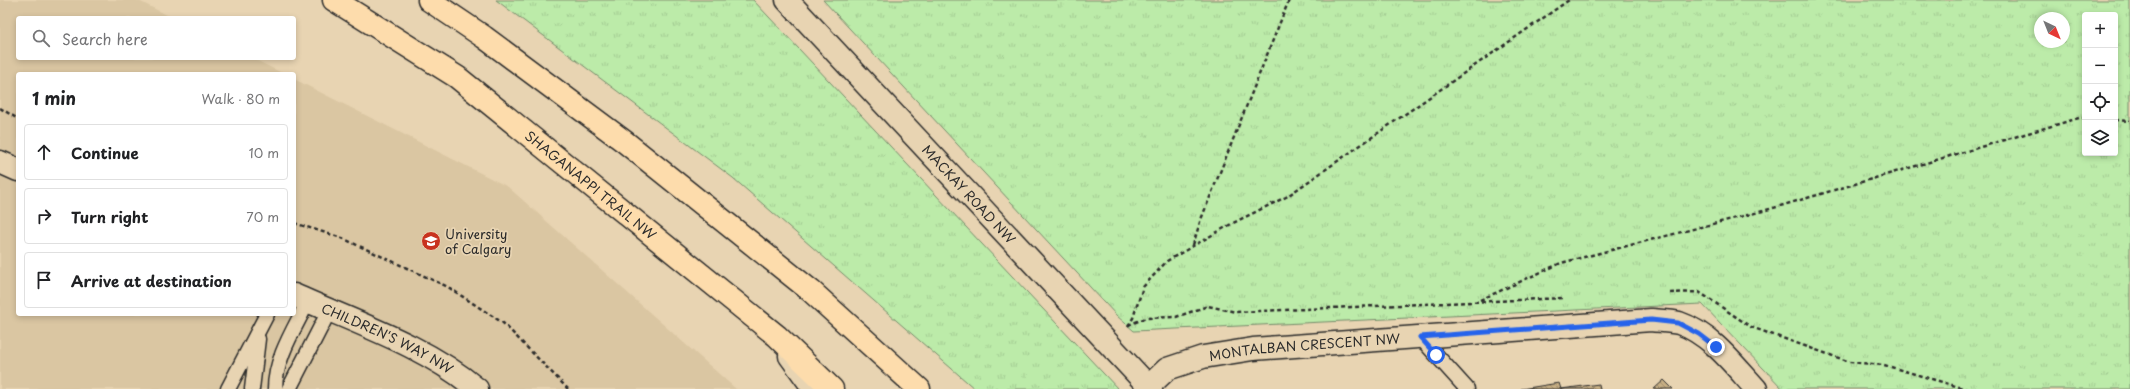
<!DOCTYPE html>
<html lang="en">
<head>
<meta charset="utf-8">
<style>
	body { margin:0; font-family:"Playpen Sans",sans-serif; background:#f6f6f6; color:#202124 }
	.controls { position:absolute; right:12px; top:12px; display:grid; overflow:hidden; border-radius:4px; box-shadow:0 2px 6px #0003 }
	.controls button { width:36px; height:36px; display:grid; place-items:center; padding:0; border:0; border-bottom:1px solid #e0e0e0; background:#fff; color:#202124; font:20px sans-serif }
	.compass { position:absolute; left:2034px; top:12px; width:36px; height:36px; border-radius:50%; background:#fff; box-shadow:0 2px 6px #0003; rotate:137deg }
	.stop { position:absolute; width:12px; height:12px; margin:-9px; border:3px solid #2563eb; border-radius:50%; background:#fff }
	.stop.end { background:#2563eb; border-color:#fff; box-shadow:0 1px 4px #0008 }
	.list { margin:0; padding:0; list-style:none }
	h2 { display:flex; justify-content:space-between; align-items:center; height:52px; margin:0; padding:0 16px; font-size:17px }
	h2 small { font-size:13px; font-weight:400; color:#757577 }
	.list li { display:grid; grid-template-columns:26px 1fr auto; gap:12px; align-items:center; box-sizing:border-box; height:56px; margin:0 8px 8px; padding:0 8px; border:1px solid #e0e0e0; border-radius:4px }
	.list b { display:block; font-size:15px; white-space:nowrap }
	.list em { font-size:13px; font-style:normal; color:#757577 }
	.icon { flex:none; width:22px; height:22px; fill:none; stroke:currentColor; stroke-width:2; stroke-linecap:round; stroke-linejoin:round }
	.map { position:relative; flex:none; width:2130px; height:389px; overflow:hidden }
	.search { position:absolute; background:#fff; box-shadow:0 2px 6px #0003; left:16px; top:16px; width:280px; height:44px; display:flex; align-items:center; gap:10px; box-sizing:border-box; padding:0 14px; border-radius:4px; color:#757577; font-size:15px }
	.panel { position:absolute; background:#fff; box-shadow:0 2px 6px #0003; left:16px; top:72px; width:280px; height:244px; border-radius:4px }
	.map>svg:first-child { display:block }
</style>
</head>
<body>
<div class="map">
<svg width="2130" height="389" viewBox="0 0 2130 389">
	<defs>
		<pattern id="park-tufts" width="24" height="20" patternUnits="userSpaceOnUse"><rect width="24" height="20" fill="#bceba9"/><path d="M3 7l-1-3M5 7V3M7 7l1-3M15 17l-1-3M17 17v-4M19 17l1-3" fill="none" stroke="#a2ca92"/></pattern>
		<pattern id="building-back-hatch" width="6" height="6" patternUnits="userSpaceOnUse"><rect width="6" height="6" fill="#c8b085"/><path d="M-1 5l2 2M0 0l6 6M5-1l2 2" fill="none" stroke="#a38f6d"/></pattern>
	</defs>
	<rect width="100%" height="100%" fill="#e8d4b2"/>
	<filter id="ink" filterUnits="userSpaceOnUse"><feTurbulence type="fractalNoise" baseFrequency=".025" numOctaves="2"/><feDisplacementMap in="SourceGraphic" scale="8" xChannelSelector="R" yChannelSelector="G"/><feConvolveMatrix kernelMatrix="1 2 1 2 8 2 1 2 1" color-interpolation-filters="sRGB"/></filter>
	<g filter="url(#ink)">
		<polygon fill="#dac6a2" points="0,0 137,0 173,18 18,18 18,58 252,58 284,74 18,74 18,314 294,314 294,79 508,187 736,389 0,389"/>
		<g fill="url(#park-tufts)" stroke="#748b6a" fill-rule="evenodd">
			<polygon points="496,0 753,0 1118,389 975,389 733,178"/>
			<path d="M823,0H2130V389H1783L1702,304L1134,331L1117,316ZM2085,15H2115V153H2085ZM2040,18H2064V42H2040Z"/>
		</g>
		<g fill="url(#building-back-hatch)" stroke="#2b2b2b">
			<polygon points="1664,380 1673,389 1654,389"/>
			<polygon points="1559,383 1561,389 1521,389"/>
			<polygon points="1599,384 1600,389 1561,389"/>
		</g>
		<g fill="none" stroke-linecap="round" stroke-linejoin="round">
			<defs>
				<g id="lane">
					<polyline points="1420,337 1467,389"/>
					<polyline points="228,389 267,314"/>
					<polyline points="252,389 258,339"/>
					<path d="M275,389C275,358 295,328 308,301"/>
					<polyline points="289,389 329,311"/>
				</g>
				<g id="street">
					<path id="s1" d="M787,0L1151,389"/>
					<polyline points="0,162 18,170"/>
					<path id="s2" d="M294,295C356,323 424,345 477,389"/>
					<path id="s3" d="M1149,386L1167,369L1203,357L1253,349L1651,320C1660,321 1670,321 1679,323C1711,334 1734,365 1756,389"/>
				</g>
				<polyline id="secondary" points="790,356 814,389"/>
				<g id="primary">
					<path id="s4" d="M334,0L457,77L777,336L832,389"/>
					<polyline points="429,0 484,37 625,142 811,291 919,389"/>
				</g>
			</defs>
			<use href="#lane" stroke="#2b2b2b" stroke-width="17"/>
			<use href="#street" stroke="#2b2b2b" stroke-width="25"/>
			<use href="#secondary" stroke="#2b2b2b" stroke-width="25"/>
			<use href="#primary" stroke="#2b2b2b" stroke-width="25"/>
			<g stroke="#2b2b2b" stroke-width="2.5" stroke-dasharray="4 3" stroke-linecap="butt">
				<polyline points="0,108 18,119"/>
				<polyline points="2115,120 2130,121"/>
				<polyline points="294,223 342,238 448,287 503,323 568,389"/>
				<polyline points="1193,245 1200,222 1289,0"/>
				<polyline points="1670,293 1699,292 1751,327 1850,362 1884,365 1966,389"/>
				<polyline points="1480,300 1561,263 1763,211 2079,118 2085,118"/>
				<polyline points="1128,325 1146,318 1176,317 1208,306 1236,312 1564,298"/>
				<polyline points="1128,326 1133,318 1143,287 1167,261 1233,223 1286,197 1569,0"/>
			</g>
			<use href="#lane" stroke="#e8d4b2" stroke-width="14"/>
			<use href="#street" stroke="#e8d4b2" stroke-width="22"/>
			<use href="#secondary" stroke="#e8d4b2" stroke-width="22"/>
			<use href="#primary" stroke="#fddcac" stroke-width="22"/>
		</g>
	</g>
	<g fill="none" stroke-linecap="round" stroke-linejoin="round" filter="url(#ink)">
		<polyline stroke="#2563eb" stroke-width="5" points="1436,355 1420,337 1651,320 1678,323 1699,334 1716,347"/>
	</g>
	<defs>
		<symbol id="university-disc" viewBox="-11 -11 22 22"><circle r="9.5" fill="#c8321e" stroke="#e8d4b2"/><path d="M0-5L7-2L0 1L-7-2ZM-4 1L0 2.5L4 1V4Q0 6-4 4Z" fill="#fff"/></symbol>
	</defs>
	<g fill-rule="evenodd">
		<use href="#university-disc" x="420" y="230" width="22" height="22"/>
	</g>
	<g text-anchor="middle" stroke-width="3.5" stroke-linejoin="round" paint-order="stroke">
		<g font-size="13" fill="#2b2b2b" stroke="#e8d4b2">
			<text dy="5" stroke="none"><textPath href="#s4" startOffset="317">SHAGANAPPI TRAIL NW</textPath></text>
			<text dy="5" stroke="none"><textPath href="#s1" startOffset="266">MACKAY ROAD NW</textPath></text>
			<text dy="5" stroke="none"><textPath href="#s2" startOffset="103">CHILDREN'S WAY NW</textPath></text>
			<text dy="5" stroke="none"><textPath href="#s3" startOffset="165">MONTALBAN CRESCENT NW</textPath></text>
		</g>
		<g font-size="13" fill="#2b2b2b" stroke="#e8d4b2" text-anchor="start">
			<text x="445" y="239">University<tspan x="445" dy="15">of Calgary</tspan></text>
		</g>
	</g>
</svg>
<div class="controls">
<button>+</button>
<button>−</button>
<button><svg class="icon" aria-label="locate" viewBox="0 0 24 24"><circle cx="12" cy="12" r="6"/><path d="M12 2v4M12 18v4M2 12h4M18 12h4"/></svg></button>
<button><svg class="icon" aria-label="layers" viewBox="0 0 24 24"><path d="M12 4l9 5-9 5-9-5zM3 14l9 5 9-5"/></svg></button>
</div>
<svg class="compass" viewBox="-18 -18 36 36"><path d="M0-13l5 13h-10z" fill="#e53935"/><path d="M0 13l5-13h-10z" fill="#757577"/></svg>
<div class="stop" style="left:1436px;top:355px"></div>
<div class="stop end" style="left:1716px;top:347px"></div>
<div class="search"><svg class="icon" aria-label="search" viewBox="0 0 24 24"><circle cx="10" cy="10" r="6"/><path d="M15 15l6 6"/></svg>Search here</div>
<section class="panel">
<h2>1 min<small>Walk · 80 m</small></h2>
<ul class="list">
<li><svg class="icon" aria-label="ahead" viewBox="0 0 24 24"><path d="M12 20V5M6 11l6-6 6 6"/></svg><div><b>Continue</b></div><em>10 m</em></li>
<li><svg class="icon" aria-label="right" viewBox="0 0 24 24"><path d="M7 20v-9h11M14 6l5 5-5 5"/></svg><div><b>Turn right</b></div><em>70 m</em></li>
<li><svg class="icon" aria-label="arrive" viewBox="0 0 24 24"><path d="M6 21V4h12l-3 4 3 4H6"/></svg><div><b>Arrive at destination</b></div></li>
</ul>
</section>
</div>
</body>
</html>
